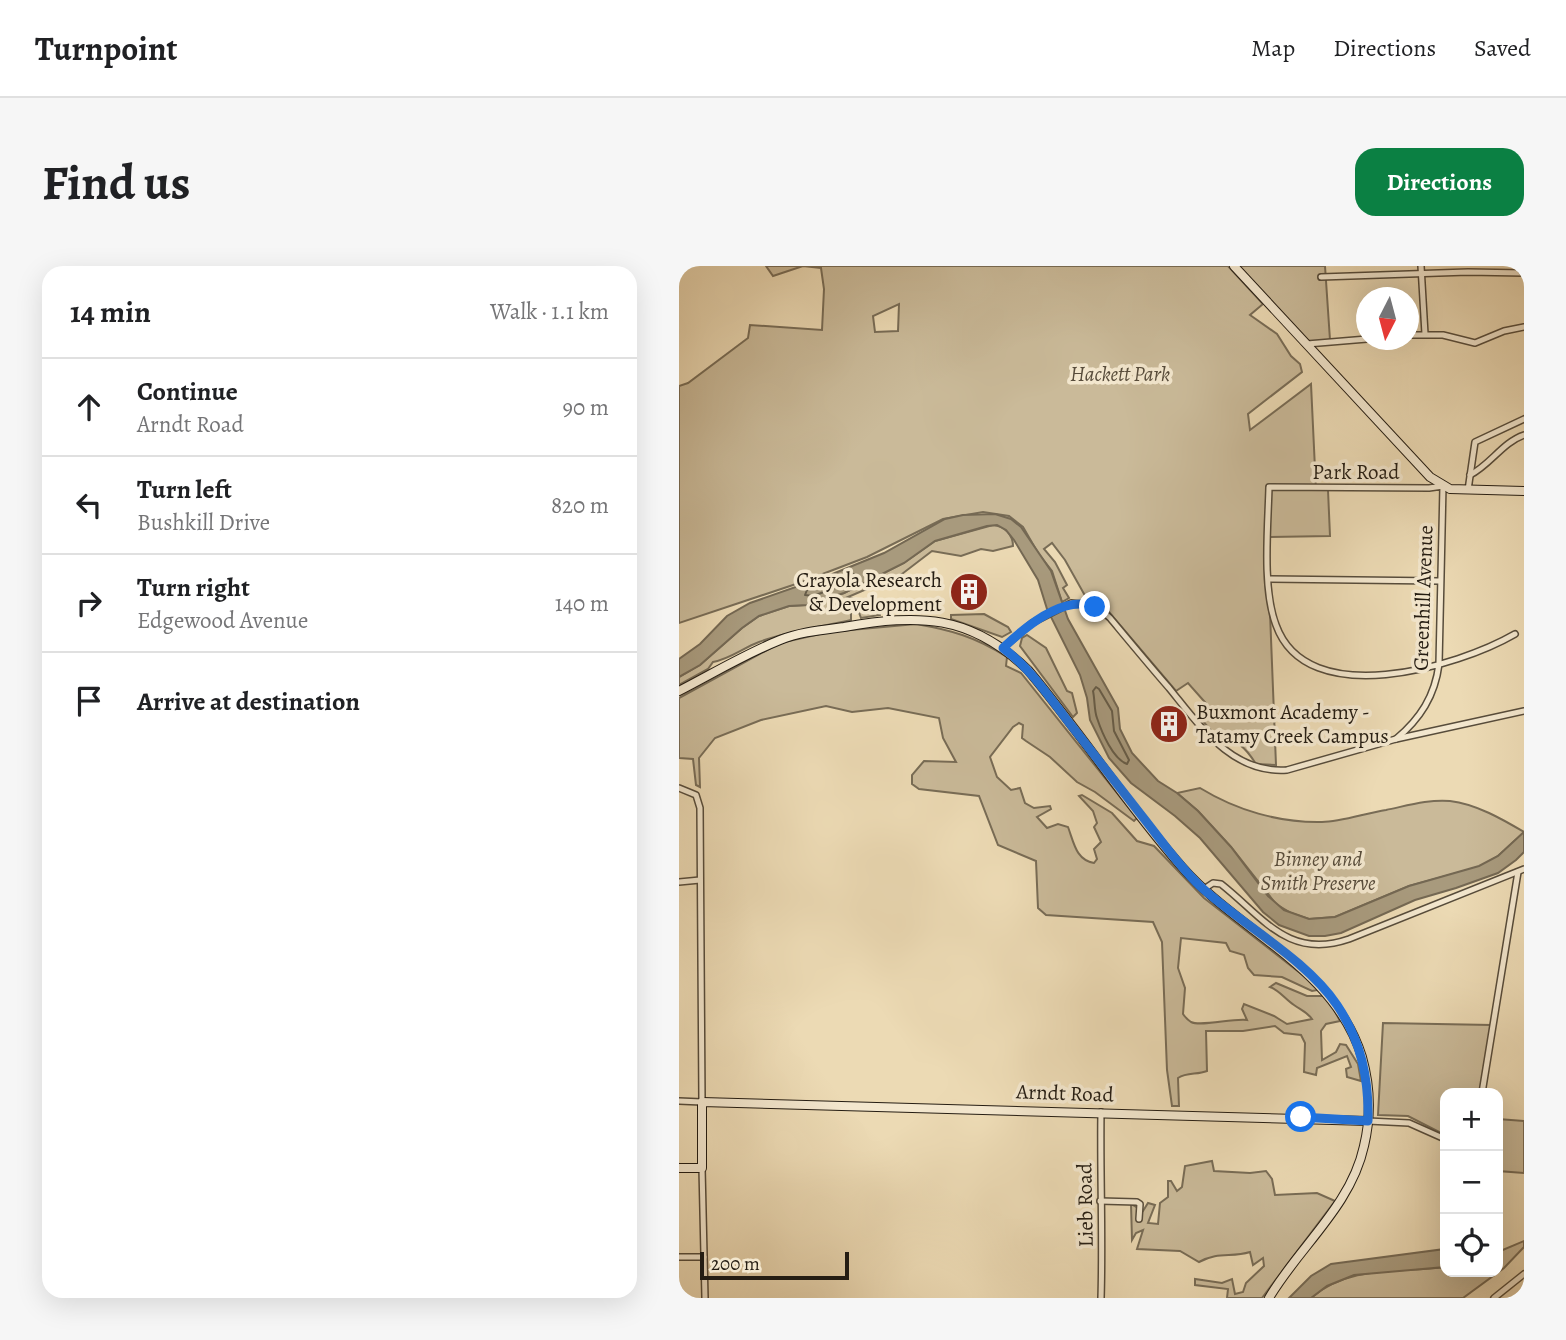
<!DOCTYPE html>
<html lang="en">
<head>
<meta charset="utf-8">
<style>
	body { margin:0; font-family:Alegreya,serif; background:#f6f6f6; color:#202124 }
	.controls { position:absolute; right:21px; bottom:21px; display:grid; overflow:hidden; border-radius:14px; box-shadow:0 7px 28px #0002 }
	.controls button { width:63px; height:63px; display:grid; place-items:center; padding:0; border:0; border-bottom:2px solid #e0e0e0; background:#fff; color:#202124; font:35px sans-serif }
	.compass { position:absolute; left:677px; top:21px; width:63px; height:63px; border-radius:50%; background:#fff; box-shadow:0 7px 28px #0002; rotate:186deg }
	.scale { position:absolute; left:21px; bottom:18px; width:149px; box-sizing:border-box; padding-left:7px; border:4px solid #251d13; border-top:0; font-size:19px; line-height:24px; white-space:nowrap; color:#251d13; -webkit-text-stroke:5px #f3e7ce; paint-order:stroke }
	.stop { position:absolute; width:21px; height:21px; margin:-16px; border:5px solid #1a73e8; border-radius:50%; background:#fff }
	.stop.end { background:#1a73e8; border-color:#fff; box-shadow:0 2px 7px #0008 }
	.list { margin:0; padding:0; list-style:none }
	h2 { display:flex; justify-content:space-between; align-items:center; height:91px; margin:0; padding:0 28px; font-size:30px }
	h2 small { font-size:23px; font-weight:400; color:#757577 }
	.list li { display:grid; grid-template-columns:46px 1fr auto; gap:21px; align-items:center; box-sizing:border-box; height:98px; padding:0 28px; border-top:2px solid #e0e0e0 }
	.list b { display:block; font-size:26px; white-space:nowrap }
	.list p { margin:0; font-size:23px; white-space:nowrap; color:#757577 }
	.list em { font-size:23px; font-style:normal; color:#757577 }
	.icon { flex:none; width:38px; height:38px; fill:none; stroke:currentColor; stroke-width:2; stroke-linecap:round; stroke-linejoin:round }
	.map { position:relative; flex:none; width:845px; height:1032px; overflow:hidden; border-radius:21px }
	header { display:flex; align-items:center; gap:42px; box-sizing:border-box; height:98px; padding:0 35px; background:#fff; border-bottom:2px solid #e0e0e0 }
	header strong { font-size:33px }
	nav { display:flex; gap:38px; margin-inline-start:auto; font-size:24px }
	.intro { display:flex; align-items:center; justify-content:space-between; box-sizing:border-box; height:168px; padding:0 42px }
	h1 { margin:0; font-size:49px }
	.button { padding:18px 32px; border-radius:21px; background:#0b8043; color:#fff; font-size:24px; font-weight:700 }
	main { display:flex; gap:42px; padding:0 42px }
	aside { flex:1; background:#fff; border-radius:21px; box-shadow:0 7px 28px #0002 }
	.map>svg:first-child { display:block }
</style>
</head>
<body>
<header>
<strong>Turnpoint</strong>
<nav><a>Map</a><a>Directions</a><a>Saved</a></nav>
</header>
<div class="intro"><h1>Find us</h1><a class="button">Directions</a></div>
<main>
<aside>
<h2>14 min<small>Walk · 1.1 km</small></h2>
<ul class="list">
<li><svg class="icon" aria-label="ahead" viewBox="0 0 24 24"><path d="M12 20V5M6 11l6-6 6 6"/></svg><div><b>Continue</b><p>Arndt Road</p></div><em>90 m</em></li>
<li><svg class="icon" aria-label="left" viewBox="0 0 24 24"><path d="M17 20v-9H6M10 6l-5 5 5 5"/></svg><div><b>Turn left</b><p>Bushkill Drive</p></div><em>820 m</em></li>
<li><svg class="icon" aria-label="right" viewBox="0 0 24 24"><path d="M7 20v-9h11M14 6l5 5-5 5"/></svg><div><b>Turn right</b><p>Edgewood Avenue</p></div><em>140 m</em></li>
<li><svg class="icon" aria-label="arrive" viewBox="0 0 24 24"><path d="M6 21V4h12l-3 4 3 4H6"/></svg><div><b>Arrive at destination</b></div></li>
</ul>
</aside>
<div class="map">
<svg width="845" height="1032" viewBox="0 0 845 1032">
	<rect width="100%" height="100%" fill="#ecdab4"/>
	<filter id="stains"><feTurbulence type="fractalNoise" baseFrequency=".00286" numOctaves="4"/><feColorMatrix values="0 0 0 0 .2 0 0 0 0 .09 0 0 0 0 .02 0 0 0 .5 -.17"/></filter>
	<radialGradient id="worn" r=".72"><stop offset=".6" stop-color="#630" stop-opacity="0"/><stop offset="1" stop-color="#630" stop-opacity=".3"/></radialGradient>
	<g fill="#caba99" stroke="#786c56" stroke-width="2" fill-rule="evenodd">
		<path d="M87,0H549L584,38L571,49L598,68L612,90L621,98L623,106L569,148L571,164L632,118L637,224H649L651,270L588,271L597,499L577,498C567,482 556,471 537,470L521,452L532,443L509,417L497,425L430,346L409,335L386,294L373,277L365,283L376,296L388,319L384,322L390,332L383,336L373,305L359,287L344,261L330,250L304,246L264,253L188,291L120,317L0,357V120L9,117L69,72L71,59L143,64L145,23L142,2L124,0L94,10ZM220,38L219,65L196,66L194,50Z"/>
		<polygon points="555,0 646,0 651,74 628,78"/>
		<path d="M314,259C326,260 334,269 334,280L314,285L302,283L282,290L253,285L223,308L169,331L201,343V349L182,352L179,344H172V354C141,361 109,365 80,376C64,382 51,393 34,396L29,403L0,419V411L21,399L63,362L80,350L110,340L128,339L165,327L225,297L256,275Z"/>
		<polygon points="305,348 329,361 332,366 323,371 272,353 272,349"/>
		<path d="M237,358C272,364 297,371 328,391L327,400L342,407L458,552L455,555L416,526L398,516L371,491L347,475L343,472L344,459L340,457L334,461L311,491L318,511L332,524L341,522L346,537L355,542L371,540L372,543L358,551L368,562L379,558L389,561C395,577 397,594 415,597L418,593L415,583L422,576L415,561L418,557L414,545L400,530L403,529L433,547L458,575L475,580L525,632L639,721V724L633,725L603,711L575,709L569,702L565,689L551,685L547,677L502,672L499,702L506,722L504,748C506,751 509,754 512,756C522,761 554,752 568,754L563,743L565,738L595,750L608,758L633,753C628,746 622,744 615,739C606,733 601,725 591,721L597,717L628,730H645L650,734L661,755L647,758L642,765L643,794L657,786L661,778L667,779L679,798L682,815L668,811L667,803L672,801L668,790L638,802L637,809L625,806L626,777L622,769L605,767L596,760L564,765H527L528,805C518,809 508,806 499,812L500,840H493L488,804L483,676L474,656L367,649L359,642L357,595L319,579L300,530L240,523L233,518V509L245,495L277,496L264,472L260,452L209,442L173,446L147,440L82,454L36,472L20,492L21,521L17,519L14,493L0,492V432L101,377L150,366Z"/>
		<polygon points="348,369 367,382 388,425 393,427 398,447 394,451 341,380 343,372"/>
		<path d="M521,522C557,544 600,557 643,556C662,556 687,547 707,544C727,540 750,533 771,535C797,538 823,553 845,566L819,590L800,601L730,620L656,651L630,653L612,647L597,638L552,581L519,545L498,527Z"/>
		<polygon points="704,757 812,759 801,827 766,827 766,869 729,850 699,849"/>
		<polygon points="819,853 845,855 845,907 819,905"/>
		<path d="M533,895L535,905L571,907L587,905L593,913L596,929L638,927L656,935L583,1032H548L549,1023L516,1019V1013L543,1017L553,1013L556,1028L564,1026L567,1017L585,1000L584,992L574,999L571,986C552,992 540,985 520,996L501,985L458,983L464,964L457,967L453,974L452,938L464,945L469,937L476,939L469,957L479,958L481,937L489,931V915H492L498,925L503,921L506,900Z"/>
		<path d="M845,975V981L825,1002L784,1032H632C670,999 719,1007 766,1001V1006H819V986Z"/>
	</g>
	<g fill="#a89a7d" stroke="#746853" stroke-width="2">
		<polygon points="316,248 332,253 342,261 372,305 389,353 439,442 441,463 453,487 479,515 498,527 519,545 552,581 589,630 605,644 630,653 656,651 730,620 800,600 819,590 845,566 845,586 837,594 819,607 777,622 736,634 662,667 646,670 630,670 600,659 584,646 521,572 496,550 452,517 430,492 411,454 408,432 401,409 368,343 359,314 335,274 327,264 318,259 308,260 256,275 225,297 165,327 128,339 110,340 80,350 63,362 21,399 0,411 0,393 21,378 48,350 71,337 151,309 205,287 266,253 284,249"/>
		<polygon points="766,983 766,1001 675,1009 648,1020 632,1032 610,1032 632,1010 652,998"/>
	</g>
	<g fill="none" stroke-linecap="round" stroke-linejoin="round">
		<g stroke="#665c48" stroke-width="2">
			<polygon points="175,308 179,311 175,315 134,330 126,329 128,324"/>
			<path d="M417,421L420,423L433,445L435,465L450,494L448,498C434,493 423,467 418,452C415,444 416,434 414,425Z"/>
		</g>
		<defs>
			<g id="street">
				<polyline points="742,0 746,68"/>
				<polyline points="642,11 789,6 845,7"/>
				<polyline points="730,69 764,69 796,77 825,65 845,61"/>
				<polyline points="628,78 688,73"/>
				<path d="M791,209C811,199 824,176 845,169"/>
				<polyline points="789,224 796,176 845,153"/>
				<polyline points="590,313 761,315"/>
				<path d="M324,382L353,357L392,337L411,339L422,344L431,352C451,376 470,399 490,422C521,460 553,508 608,504L717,473L845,445"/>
				<path d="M717,473C741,453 756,430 760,398L764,220L750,222L590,221C589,261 583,322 597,359C628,446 779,401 836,368"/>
				<polyline points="0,522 17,529 21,542 23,836 0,835"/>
				<polyline points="0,616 21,614"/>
				<path d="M525,623L534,617L542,618C584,651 609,694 670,673L845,603"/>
				<polyline points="803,827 839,606"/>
				<path d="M422,846C421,908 424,970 422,1032"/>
				<polyline points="689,855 730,857 766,873"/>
				<polyline points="23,902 26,1032"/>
				<polyline points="421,935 458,936 461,938 460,953"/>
				<polyline points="0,991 25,991"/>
				<polyline points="815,1032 845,1008"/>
			</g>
			<g id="secondary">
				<polyline points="555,0 751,211 771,223 845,225"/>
				<path d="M0,425C33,408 66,388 101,374C121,366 143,364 165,361C240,348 291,348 349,404C403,468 448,539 503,601C561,667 655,701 683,791C691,819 692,851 685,880C672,940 620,981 590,1032"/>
				<polyline points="0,902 23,902 23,836 689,855"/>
			</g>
		</defs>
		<use href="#street" stroke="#574c3b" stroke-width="8"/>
		<use href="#secondary" stroke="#251d13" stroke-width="10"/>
		<use href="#street" stroke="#f3e7ce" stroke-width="5"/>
		<use href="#secondary" stroke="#f3e7ce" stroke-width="8"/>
	</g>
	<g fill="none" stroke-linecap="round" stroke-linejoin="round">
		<path stroke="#1a73e8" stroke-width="9" d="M416,341C385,328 346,361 324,382C350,401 368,428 388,454C413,486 438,518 463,550C482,574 499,599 521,620C563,659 626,692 658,739C682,775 690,812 689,855L622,851"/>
	</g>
	<defs>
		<symbol id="building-disc" viewBox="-11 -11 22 22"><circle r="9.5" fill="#8f2418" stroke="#f3e7ce"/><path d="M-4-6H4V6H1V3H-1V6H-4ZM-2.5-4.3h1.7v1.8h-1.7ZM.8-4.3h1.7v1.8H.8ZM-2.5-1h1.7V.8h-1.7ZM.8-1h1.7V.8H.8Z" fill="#fff"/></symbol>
	</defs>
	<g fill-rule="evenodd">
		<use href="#building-disc" x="268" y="304" width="44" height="44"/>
		<use href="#building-disc" x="468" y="436" width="44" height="44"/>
	</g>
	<g text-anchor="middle" stroke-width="7" stroke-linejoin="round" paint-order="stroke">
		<g font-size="21" font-style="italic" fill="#574c3b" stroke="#f3e7ce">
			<text x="441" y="115">Hackett Park</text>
			<text x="639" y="600">Binney and<tspan x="639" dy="24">Smith Preserve</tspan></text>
		</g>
		<g font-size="21" fill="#251d13" stroke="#f3e7ce">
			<text x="677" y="213">Park Road</text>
			<text transform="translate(744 332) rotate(-88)" y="7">Greenhill Avenue</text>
			<text transform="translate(386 827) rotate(2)" y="7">Arndt Road</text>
			<text transform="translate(406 939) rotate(-91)" y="7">Lieb Road</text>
		</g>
		<g font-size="21" fill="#251d13" stroke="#f3e7ce" text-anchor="end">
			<text x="263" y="321">Crayola Research<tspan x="263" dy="24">&amp; Development</tspan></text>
			<text x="517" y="453" text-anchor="start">Buxmont Academy -<tspan x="517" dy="24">Tatamy Creek Campus</tspan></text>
		</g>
	</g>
	<rect width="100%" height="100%" filter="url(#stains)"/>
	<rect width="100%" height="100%" fill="url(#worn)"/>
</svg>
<div class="controls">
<button>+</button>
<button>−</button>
<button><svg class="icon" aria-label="locate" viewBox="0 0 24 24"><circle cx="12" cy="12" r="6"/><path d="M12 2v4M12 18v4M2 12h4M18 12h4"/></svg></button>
</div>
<svg class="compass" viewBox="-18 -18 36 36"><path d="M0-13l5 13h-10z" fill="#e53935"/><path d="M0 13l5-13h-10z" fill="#757577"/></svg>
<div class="scale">200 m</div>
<div class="stop" style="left:622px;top:851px"></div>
<div class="stop end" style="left:416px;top:341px"></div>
</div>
</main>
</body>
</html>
